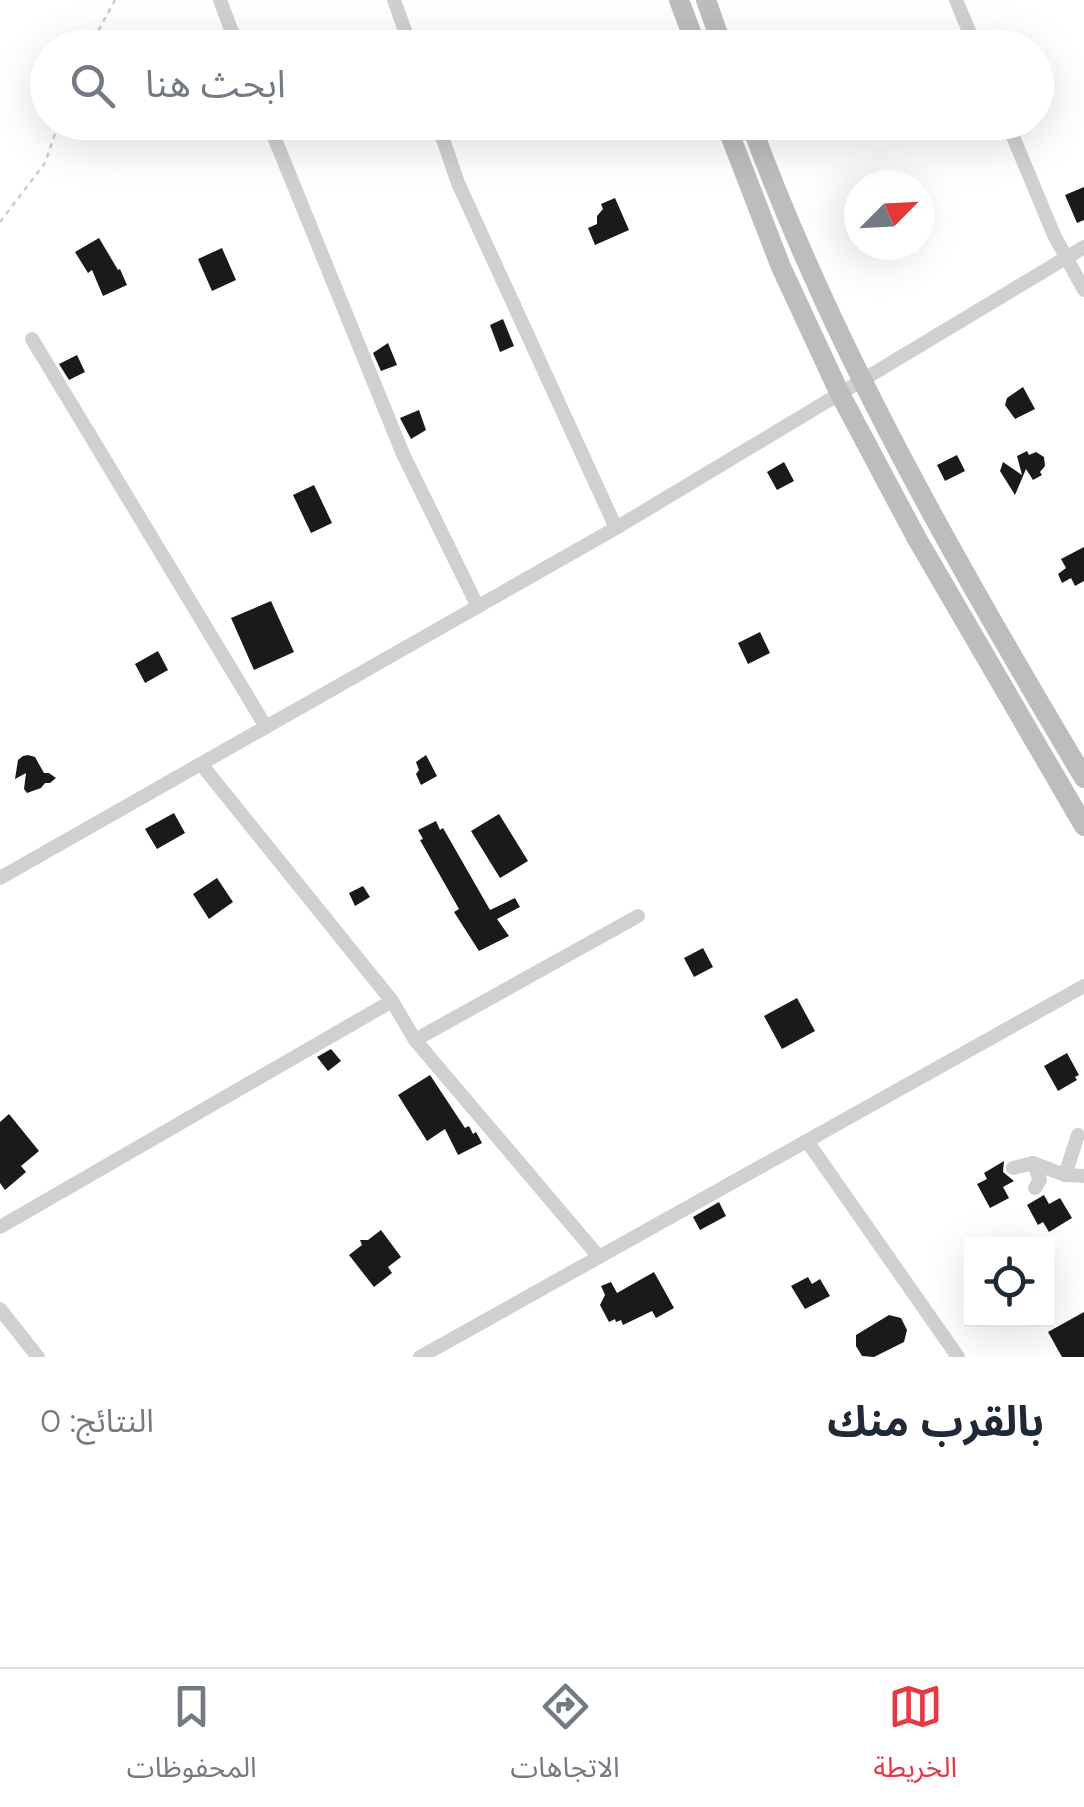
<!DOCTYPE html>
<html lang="ar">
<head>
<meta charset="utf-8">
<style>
	body { margin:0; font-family:Montserrat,"Noto Sans Arabic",sans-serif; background:#f6f6f7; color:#1f2937; direction:rtl }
	.controls { position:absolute; right:30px; bottom:30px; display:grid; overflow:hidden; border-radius:0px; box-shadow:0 10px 40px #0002 }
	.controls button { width:90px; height:90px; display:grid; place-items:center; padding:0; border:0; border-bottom:2px solid #e0e1e3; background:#fff; color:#1f2937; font:50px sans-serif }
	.compass { position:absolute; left:844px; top:170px; width:90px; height:90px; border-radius:50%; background:#fff; box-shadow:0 10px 40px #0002; rotate:66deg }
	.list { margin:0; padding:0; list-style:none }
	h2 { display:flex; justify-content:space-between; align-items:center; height:130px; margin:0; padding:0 40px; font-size:42px }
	h2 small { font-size:32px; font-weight:400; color:#747a83 }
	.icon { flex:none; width:55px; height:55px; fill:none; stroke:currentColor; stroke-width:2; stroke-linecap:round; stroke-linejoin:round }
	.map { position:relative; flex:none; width:1084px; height:1357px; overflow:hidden; direction:ltr }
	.search { position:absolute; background:#fff; box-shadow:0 10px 40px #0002; left:30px; right:30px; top:30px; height:110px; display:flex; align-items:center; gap:25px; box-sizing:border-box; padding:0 35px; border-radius:55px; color:#747a83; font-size:38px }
	.sheet { height:310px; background:#fff }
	nav { display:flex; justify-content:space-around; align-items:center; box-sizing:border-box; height:140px; border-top:2px solid #e0e1e3; background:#fff; font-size:28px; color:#747a83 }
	nav a { display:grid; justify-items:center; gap:5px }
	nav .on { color:#e63946 }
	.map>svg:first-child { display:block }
</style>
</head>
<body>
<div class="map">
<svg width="1084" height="1357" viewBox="0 0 1084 1357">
	<rect width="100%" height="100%" fill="#fff"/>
	<g fill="#1a1a1a">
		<polygon points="940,36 945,48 912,48"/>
		<polygon points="1084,187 1084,220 1077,223 1065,195"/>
		<polygon points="615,198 629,230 595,245 588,228 597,224 597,216 603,209 601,204"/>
		<polygon points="99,238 118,270 120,269 127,285 103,296 92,270 88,273 75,252"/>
		<polygon points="222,248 236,280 212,291 198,259"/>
		<polygon points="503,319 514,346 500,352 490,325"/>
		<polygon points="388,343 397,365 381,371 373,353"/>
		<polygon points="77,355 85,372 69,380 59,364"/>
		<polygon points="1023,387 1035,409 1015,419 1005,405 1007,398"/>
		<polygon points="419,410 426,430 411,439 400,418"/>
		<polygon points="1027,451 1029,455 1036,452 1044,457 1045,466 1040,472 1042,475 1033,480 1026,469 1015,495 1000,471 1003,462 1022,475 1017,456"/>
		<polygon points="957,455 965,471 945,481 937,465"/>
		<polygon points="784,462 794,481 777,490 767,472"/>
		<polygon points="314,485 332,523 311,533 293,495"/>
		<polygon points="1084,547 1084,581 1075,586 1071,578 1062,583 1058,574 1066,568 1061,559"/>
		<polygon points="271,601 294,652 254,670 231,618"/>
		<polygon points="760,632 770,653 748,664 738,643"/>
		<polygon points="158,651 168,670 145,683 135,664"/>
		<polygon points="28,755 35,757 44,773 49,773 56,778 50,783 45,783 41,788 27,793 24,789 26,773 15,779 18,760 23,756"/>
		<polygon points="426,755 437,776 421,785 416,774 419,770 416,762"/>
		<polygon points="174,813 185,833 157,849 145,829"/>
		<polygon points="499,814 528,861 500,878 471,831"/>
		<polygon points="436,821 440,830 443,828 490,910 515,898 520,907 497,919 509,936 479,951 454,912 459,909 420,840 423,839 418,830"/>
		<polygon points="217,878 233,902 209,919 193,894"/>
		<polygon points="363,886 370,897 355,906 349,893"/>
		<polygon points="703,948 713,967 694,977 684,958"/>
		<polygon points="797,998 815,1031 782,1049 764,1016"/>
		<polygon points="331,1049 341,1061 328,1071 317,1057"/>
		<polygon points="1067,1053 1079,1075 1075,1077 1077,1080 1058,1091 1044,1066"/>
		<polygon points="430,1075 465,1128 469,1126 473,1134 476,1132 482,1143 458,1155 445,1129 427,1141 398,1095"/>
		<polygon points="9,1114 39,1151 21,1166 26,1172 5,1190 0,1183 0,1122"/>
		<polygon points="1004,1161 1003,1172 1014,1181 1003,1187 1009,1198 990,1208 977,1184 987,1179 984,1173"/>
		<polygon points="1044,1195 1049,1204 1060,1198 1072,1218 1049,1232 1043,1222 1038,1225 1027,1205"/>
		<polygon points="719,1202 726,1216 700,1230 693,1217"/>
		<polygon points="381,1230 401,1257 388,1267 392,1273 374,1287 349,1255 362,1245 360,1240 368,1240"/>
		<polygon points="654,1272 674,1308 656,1318 652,1311 623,1325 621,1320 616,1322 615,1319 609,1322 600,1305 605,1295 601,1286 611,1282 617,1293"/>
		<polygon points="808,1277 812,1284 820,1279 830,1296 805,1309 791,1286"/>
		<polygon points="1084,1312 1084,1357 1062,1357 1048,1332"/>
		<polygon points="889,1315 901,1318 907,1330 904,1342 874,1357 862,1356 856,1346 856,1335"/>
	</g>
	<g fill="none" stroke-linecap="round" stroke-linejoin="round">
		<g stroke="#cdcdcd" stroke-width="2.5" stroke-dasharray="5 5" stroke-linecap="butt">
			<polyline points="89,48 115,0"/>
			<polyline points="0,222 45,163 59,122"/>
		</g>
		<g stroke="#d0d0d0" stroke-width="14">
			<polyline points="220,0 238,48"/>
			<polyline points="394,0 411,48"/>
			<polyline points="956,0 976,48"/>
			<polyline points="268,122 403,454 478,607"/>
			<polyline points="437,122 458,183 616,528"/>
			<polyline points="1007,122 1054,235 1084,290"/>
			<polyline points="32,339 266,727"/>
			<polyline points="201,764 392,1001 415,1040 599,1257"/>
			<polyline points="0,878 616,528 1084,247"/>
			<polyline points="415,1040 638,916"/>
			<polyline points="807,1141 958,1357"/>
			<polyline points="1033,1163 1040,1180 1035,1188"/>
			<polyline points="1013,1168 1033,1163 1065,1175 1084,1176"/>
			<polyline points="1065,1175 1078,1135"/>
			<polyline points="0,1227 392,1001"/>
			<polyline points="0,1309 38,1357"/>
			<polyline points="420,1357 1084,986"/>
		</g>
		<g stroke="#bdbdbd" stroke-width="20">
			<polyline points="679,0 697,48"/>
			<polyline points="706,0 723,48"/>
			<polyline points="725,122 781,267 840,394 916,537 1084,826"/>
			<path d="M750,122C835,354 959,567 1084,778"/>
		</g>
	</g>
</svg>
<div class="controls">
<button><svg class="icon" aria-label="locate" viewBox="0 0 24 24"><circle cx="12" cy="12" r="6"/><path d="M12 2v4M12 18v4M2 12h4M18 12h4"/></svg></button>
</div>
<svg class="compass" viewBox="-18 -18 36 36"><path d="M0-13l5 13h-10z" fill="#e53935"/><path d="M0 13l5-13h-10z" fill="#747a83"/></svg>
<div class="search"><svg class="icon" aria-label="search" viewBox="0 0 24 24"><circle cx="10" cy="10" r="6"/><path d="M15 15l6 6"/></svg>ابحث هنا</div>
</div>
<section class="sheet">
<h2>بالقرب منك<small>النتائج: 0</small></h2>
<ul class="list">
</ul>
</section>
<nav>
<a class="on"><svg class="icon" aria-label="map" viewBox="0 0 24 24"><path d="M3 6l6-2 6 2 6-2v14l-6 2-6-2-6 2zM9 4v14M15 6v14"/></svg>الخريطة</a>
<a><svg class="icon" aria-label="directions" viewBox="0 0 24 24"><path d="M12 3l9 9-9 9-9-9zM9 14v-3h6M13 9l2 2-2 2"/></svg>الاتجاهات</a>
<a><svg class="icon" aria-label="saved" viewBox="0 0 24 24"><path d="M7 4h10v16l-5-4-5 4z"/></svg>المحفوظات</a>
</nav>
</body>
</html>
